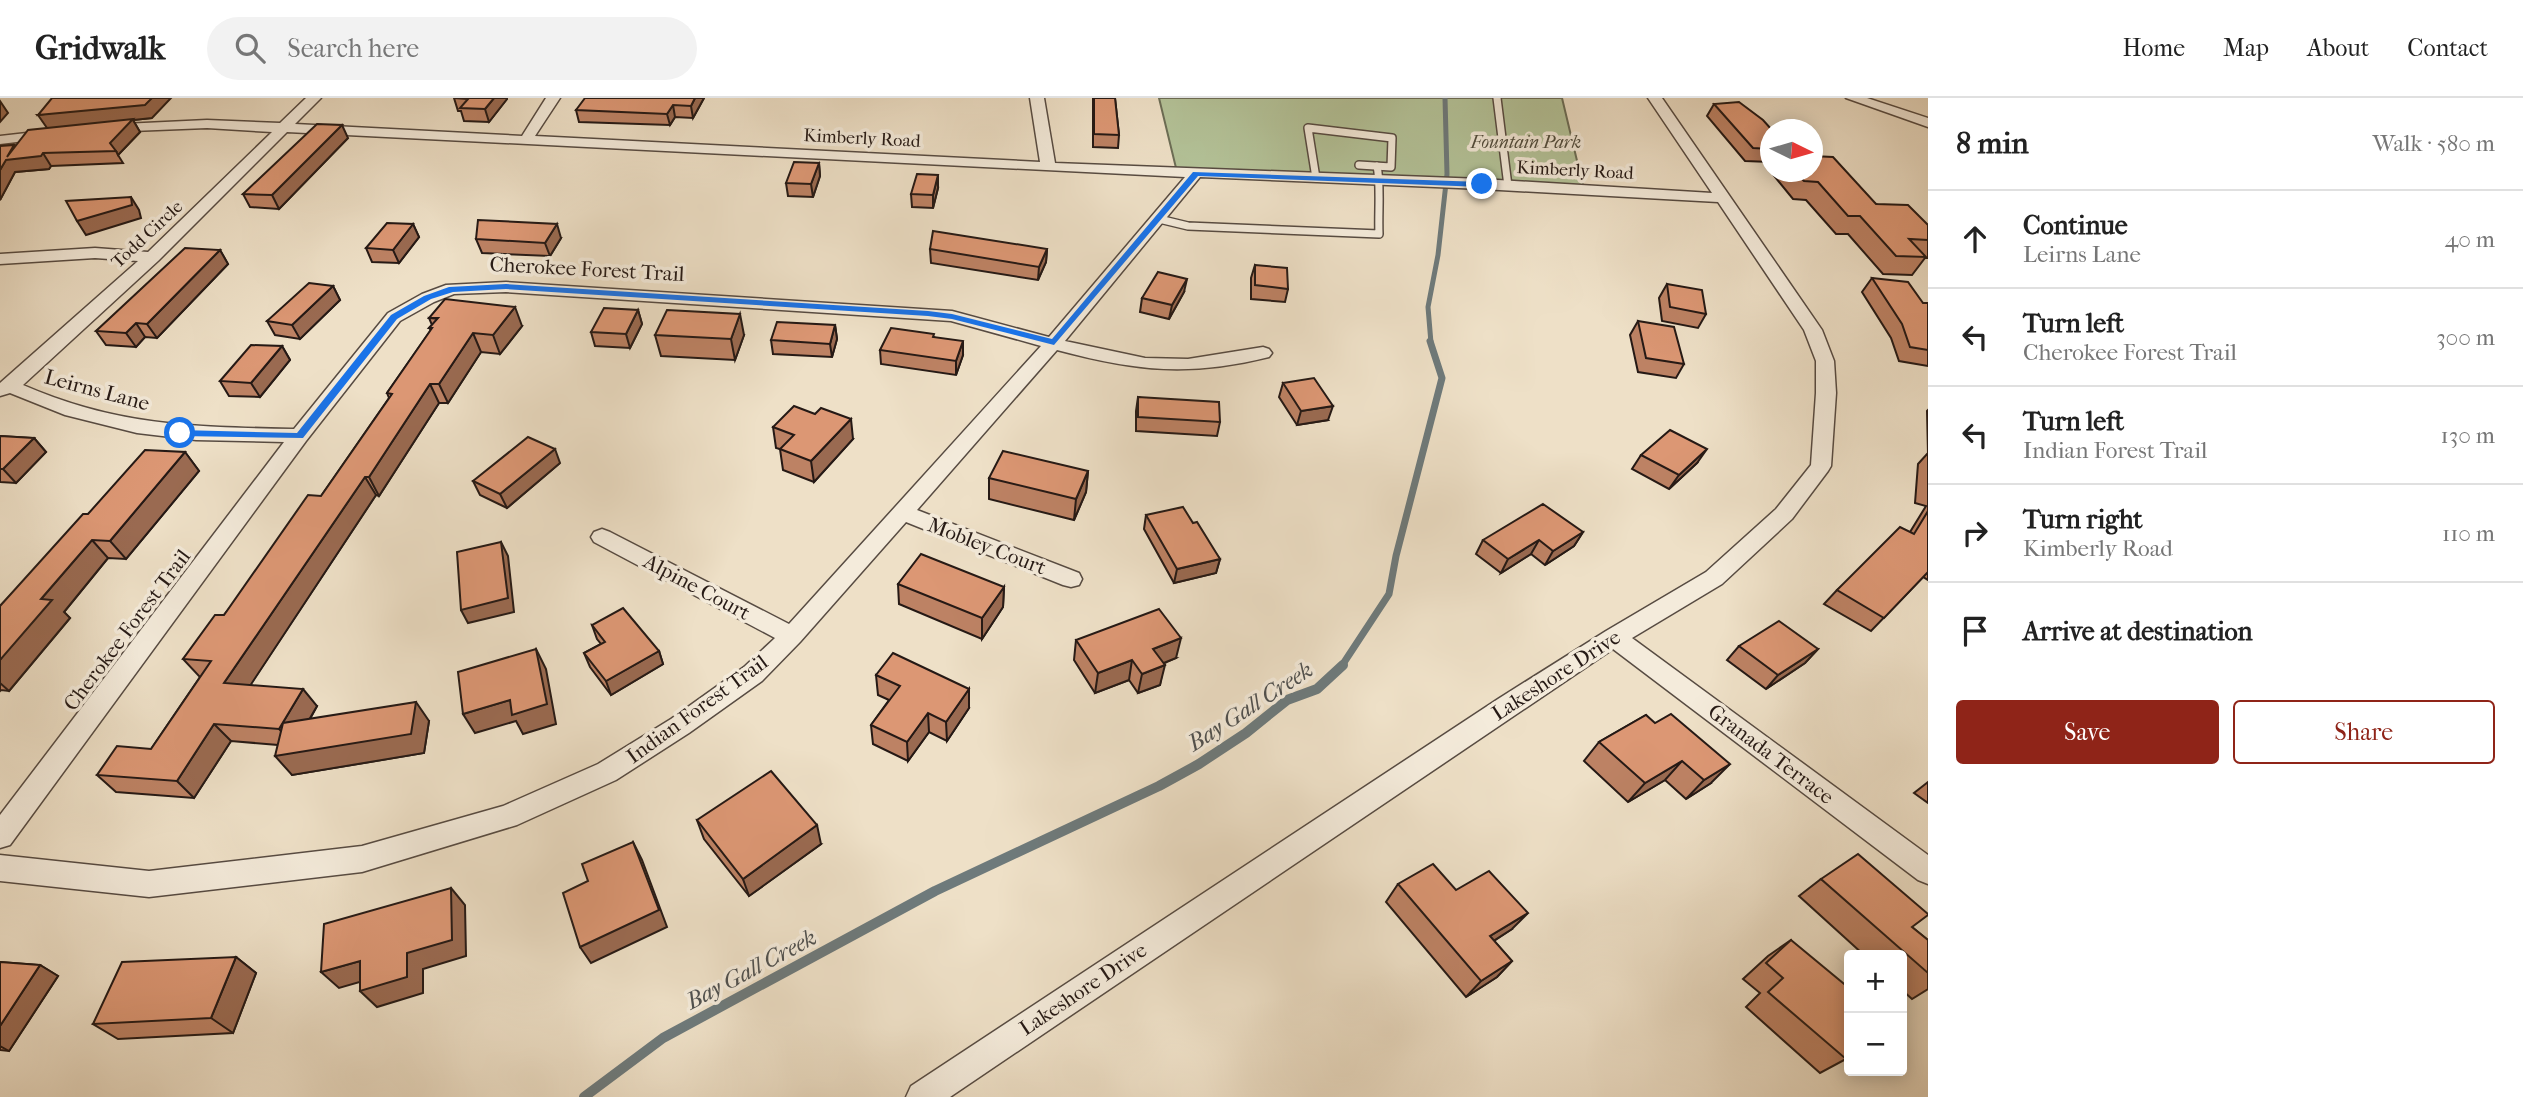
<!DOCTYPE html>
<html lang="en">
<head>
<meta charset="utf-8">
<style>
	body { margin:0; font-family:"IM FELL French Canon",serif; background:#f2f2f2; color:#222 }
	.controls { position:absolute; right:21px; bottom:21px; display:grid; overflow:hidden; border-radius:7px; box-shadow:0 4px 18px #0003 }
	.controls button { width:63px; height:63px; display:grid; place-items:center; padding:0; border:0; border-bottom:2px solid #e0e0e0; background:#fff; color:#222; font:35px sans-serif }
	.compass { position:absolute; left:1760px; top:21px; width:63px; height:63px; border-radius:50%; background:#fff; box-shadow:0 4px 18px #0003; rotate:95deg }
	.stop { position:absolute; width:21px; height:21px; margin:-16px; border:5px solid #1a73e8; border-radius:50%; background:#fff }
	.stop.end { background:#1a73e8; border-color:#fff; box-shadow:0 2px 7px #0008 }
	.list { margin:0; padding:0; list-style:none }
	h2 { display:flex; justify-content:space-between; align-items:center; height:91px; margin:0; padding:0 28px; font-size:30px }
	h2 small { font-size:23px; font-weight:400; color:#767676 }
	.list li { display:grid; grid-template-columns:46px 1fr auto; gap:21px; align-items:center; box-sizing:border-box; height:98px; padding:0 28px; border-top:2px solid #e0e0e0 }
	.list b { display:block; font-size:26px; white-space:nowrap }
	.list p { margin:0; font-size:23px; white-space:nowrap; color:#767676 }
	.list em { font-size:23px; font-style:normal; color:#767676 }
	.actions { display:flex; gap:14px; padding:21px 28px }
	.actions a { flex:1; padding:16px 0; border:2px solid #8f2418; border-radius:7px; text-align:center; font-size:24px; color:#8f2418 }
	.actions .main { background:#8f2418; color:#fff }
	.icon { flex:none; width:38px; height:38px; fill:none; stroke:currentColor; stroke-width:2; stroke-linecap:round; stroke-linejoin:round }
	.map { position:relative; flex:none; width:1928px; height:999px; overflow:hidden }
	header { display:flex; align-items:center; gap:42px; box-sizing:border-box; height:98px; padding:0 35px; background:#fff; border-bottom:2px solid #e0e0e0 }
	header strong { font-size:33px }
	nav { display:flex; gap:38px; margin-inline-start:auto; font-size:24px }
	.search { width:490px; height:63px; background:#f2f2f2; display:flex; align-items:center; gap:18px; box-sizing:border-box; padding:0 24px; border-radius:38px; color:#767676; font-size:26px }
	main { display:flex }
	aside { flex:1; background:#fff }
	.map>svg:first-child { display:block }
</style>
</head>
<body>
<header>
<strong>Gridwalk</strong>
<div class="search"><svg class="icon" aria-label="search" viewBox="0 0 24 24"><circle cx="10" cy="10" r="6"/><path d="M15 15l6 6"/></svg>Search here</div>
<nav><a>Home</a><a>Map</a><a>About</a><a>Contact</a></nav>
</header>
<main>
<div class="map">
<svg width="1928" height="999" viewBox="0 0 1928 999">
	<rect width="100%" height="100%" fill="#eee0c7"/>
	<filter id="stains"><feTurbulence type="fractalNoise" baseFrequency=".00286" numOctaves="4"/><feColorMatrix values="0 0 0 0 .2 0 0 0 0 .09 0 0 0 0 .02 0 0 0 .5 -.17"/></filter>
	<radialGradient id="worn" r=".72"><stop offset=".6" stop-color="#630" stop-opacity="0"/><stop offset="1" stop-color="#630" stop-opacity=".3"/></radialGradient>
	<polygon fill="#b4c399" stroke="#6c6e57" stroke-width="2" points="1159,0 1562,0 1584,92 1177,74"/>
	<g fill="none" stroke-linecap="round" stroke-linejoin="round">
		<polyline stroke="#6e7a7b" stroke-width="5" points="1431,245 1428,209 1438,157 1447,76 1445,0"/>
		<polyline stroke="#6e7a7b" stroke-width="7" points="1341,569 1389,496 1396,458 1442,280 1430,243"/>
		<polyline stroke="#6e7a7b" stroke-width="10" points="584,999 663,940 935,793 1159,688 1199,666 1246,635 1287,602 1317,591 1343,567"/>
		<defs>
			<g id="lane">
				<polyline points="1497,0 1508,88"/>
				<polyline points="1316,80 1308,30 1392,40 1391,69 1359,67"/>
				<path d="M1159,121L1188,128L1379,136C1378,115 1381,86 1377,68"/>
			</g>
			<g id="street">
				<path d="M306,0H321L295,26L522,38L546,0H560L535,38L1040,64L1030,0H1044L1055,65L1482,81L1712,95L1648,0H1662L1822,232L1834,263L1836,295L1831,368L1828,373L1792,421L1722,486L1632,540L1928,757V786L1918,782L1613,551L950,999H906L911,988L1498,601L1606,533L1706,474L1776,411L1811,367L1816,295V263L1804,232L1718,104L1482,91L1200,79L1065,243L1145,260L1188,261L1263,249L1269,251L1272,255L1269,259C1189,279 1136,273 1057,252L917,412L1079,475L1082,481L1079,487L1071,489L1063,487L906,424L800,544L762,583L689,635L616,682L517,727L362,774L149,799L0,783V757L149,773L362,748L503,708L598,666L671,621L744,569L775,540L594,444L591,439L594,434L602,431L610,434L789,526L1041,248L951,223L506,194L454,196L434,204L400,223L306,343L10,747L0,750V717L284,344L196,342L137,335L65,317L10,295L0,298V285L138,163L95,160L0,166V156L95,150L148,154L272,34L207,30L107,34L102,33V27L207,22L280,25ZM287,34L1185,79L1049,239L952,213L506,184L446,187L422,196L388,215L294,331C193,329 117,328 23,287L158,163Z"/>
				<polygon points="1846,0 1867,0 1928,20 1928,29"/>
				<polygon points="53,32 60,36 58,39 0,46 0,38"/>
			</g>
		</defs>
		<use href="#lane" stroke="#574b42" stroke-width="10"/>
		<use href="#street" stroke="#574b42" stroke-width="3"/>
		<use href="#lane" stroke="#f4ebdb" stroke-width="7"/>
		<use href="#street" fill="#f4ebdb" fill-rule="evenodd"/>
	</g>
	<g fill="#bd8264" stroke="#251915" stroke-width="2">
		<polygon points="454,0 507,0 507,1 489,24 464,23 461,13 458,13"/>
		<polygon points="704,0 693,20 675,19 670,27 579,24 576,12"/>
		<polygon points="1093,0 1115,0 1119,37 1118,50 1093,49"/>
		<polygon points="1714,6 1770,32 1770,64 1745,63 1707,18"/>
		<polygon points="38,17 152,20 133,22 140,34 118,57 123,65 51,68 49,71 15,74 0,102 0,48 14,47 15,49 56,29"/>
		<polygon points="348,40 279,111 250,109 243,96"/>
		<polygon points="819,65 820,78 813,99 788,98 786,85"/>
		<polygon points="1771,74 1812,74 1876,106 1928,127 1928,160 1925,160 1912,177 1883,176 1848,136 1836,136 1806,102 1793,101"/>
		<polygon points="938,90 933,110 912,109 911,96"/>
		<polygon points="413,126 419,139 399,165 372,164 366,150"/>
		<polygon points="561,140 550,158 482,155 476,141"/>
		<polygon points="930,151 1047,151 1046,164 1038,182 931,165"/>
		<polygon points="220,152 228,166 157,240 145,239 136,249 106,247 96,233"/>
		<polygon points="1255,167 1288,191 1285,204 1251,201 1251,180"/>
		<polygon points="1872,180 1923,205 1928,205 1928,268 1899,263 1891,240 1862,194"/>
		<polygon points="1667,186 1706,216 1698,230 1662,223 1659,200"/>
		<polygon points="333,188 340,202 300,241 275,237 267,223"/>
		<polygon points="1184,194 1169,221 1140,214 1142,200"/>
		<polygon points="638,212 642,226 630,250 595,248 591,234"/>
		<polygon points="429,220 522,228 500,256 481,254 448,305 439,305 379,398 376,397 250,587 317,608 310,621 429,623 424,655 292,677 278,647 231,643 194,700 116,694 97,677 151,651 200,579 183,561 224,517 321,398 389,300 387,295 431,232 429,230 432,227"/>
		<polygon points="1638,223 1684,266 1676,280 1638,274 1630,237"/>
		<polygon points="835,227 837,241 832,259 773,256 771,242"/>
		<polygon points="655,237 744,237 735,262 661,258"/>
		<polygon points="934,239 963,257 956,277 881,266 880,252"/>
		<polygon points="282,248 290,262 260,299 229,298 220,283"/>
		<polygon points="1283,285 1328,322 1297,327 1279,299"/>
		<polygon points="1138,299 1220,324 1217,338 1136,333 1136,313"/>
		<polygon points="1928,312 1928,482 1923,479 1871,533 1824,506 1837,492 1910,434 1926,408 1915,405 1918,366 1928,355 1927,313"/>
		<polygon points="773,329 853,341 814,384 783,372 780,351 776,350"/>
		<polygon points="0,338 34,340 46,354 16,385 0,384"/>
		<polygon points="185,354 199,373 126,461 108,460 64,514 70,520 9,593 1,592 0,593 0,508 88,416"/>
		<polygon points="1641,357 1697,365 1669,391 1632,371"/>
		<polygon points="560,365 507,410 480,397 473,383"/>
		<polygon points="1088,373 1086,394 1074,422 989,401 989,380"/>
		<polygon points="1146,417 1193,425 1220,461 1216,475 1174,485 1144,431"/>
		<polygon points="1583,434 1574,448 1545,467 1531,456 1501,475 1476,456 1483,442"/>
		<polygon points="898,486 1004,489 1003,509 982,541 899,506"/>
		<polygon points="592,527 659,553 663,566 611,597 590,569 584,555 601,546 597,541"/>
		<polygon points="1076,542 1176,560 1164,565 1160,587 1138,595 1129,582 1095,595 1074,562"/>
		<polygon points="1739,548 1818,551 1805,565 1766,591 1727,562"/>
		<polygon points="876,577 969,610 947,643 929,634 908,663 873,646 871,627 889,602 878,597"/>
		<polygon points="1646,617 1711,685 1686,701 1665,682 1628,704 1584,663 1599,644"/>
		<polygon points="1928,684 1928,705 1914,695"/>
		<polygon points="697,722 821,746 749,798 704,741"/>
		<polygon points="1821,781 1912,829 1928,842 1928,891 1912,901 1902,892 1902,857 1864,857 1799,798"/>
		<polygon points="1398,786 1456,792 1512,831 1494,843 1512,863 1497,879 1466,899 1386,804"/>
		<polygon points="1791,842 1846,961 1820,975 1746,909 1760,895 1743,881 1768,858"/>
		<polygon points="236,859 256,875 233,935 118,941 93,926"/>
		<polygon points="0,864 40,867 58,878 9,953 0,952"/>
	</g>
	<g fill="#9a6a51" stroke="#251915" stroke-width="2">
		<polygon points="152,0 171,0 152,20 133,22 140,34 118,57 116,53 47,30 38,17"/>
		<polygon points="494,0 507,0 507,1 489,24 485,11"/>
		<polygon points="695,0 704,0 693,20 691,8"/>
		<polygon points="0,3 8,15 0,24"/>
		<polygon points="673,7 675,19 670,27 667,16"/>
		<polygon points="342,27 348,40 279,111 272,97"/>
		<polygon points="14,47 22,59 43,55 51,68 49,71 15,74 0,102 0,72"/>
		<polygon points="819,65 820,78 813,99 811,86"/>
		<polygon points="938,77 938,90 933,110 933,97"/>
		<polygon points="131,99 139,112 141,120 86,137 77,123"/>
		<polygon points="413,126 419,139 399,165 393,152"/>
		<polygon points="557,126 561,140 550,158 545,145"/>
		<polygon points="1047,151 1046,164 1038,182 1039,169"/>
		<polygon points="220,152 228,166 157,240 147,226"/>
		<polygon points="1187,181 1184,194 1169,221 1172,207"/>
		<polygon points="333,188 340,202 300,241 292,227"/>
		<polygon points="515,209 522,228 500,256 493,237"/>
		<polygon points="638,212 642,226 630,250 626,236"/>
		<polygon points="740,216 744,237 735,262 731,241"/>
		<polygon points="136,225 145,239 136,249 126,235"/>
		<polygon points="835,227 837,241 832,259 830,246"/>
		<polygon points="473,235 481,254 448,305 439,286"/>
		<polygon points="963,243 963,257 956,277 956,263"/>
		<polygon points="282,248 290,262 260,299 251,285"/>
		<polygon points="430,286 439,305 379,398 369,379"/>
		<polygon points="1333,308 1328,322 1297,327 1301,313"/>
		<polygon points="851,321 853,341 814,384 811,363"/>
		<polygon points="34,340 46,354 16,385 3,371"/>
		<polygon points="555,351 560,365 507,410 500,396"/>
		<polygon points="1707,351 1697,365 1669,391 1679,377"/>
		<polygon points="185,354 199,373 126,461 110,443"/>
		<polygon points="1088,373 1086,394 1074,422 1076,401"/>
		<polygon points="365,379 376,397 240,603 224,585"/>
		<polygon points="1583,434 1574,448 1545,467 1553,453"/>
		<polygon points="92,442 108,460 64,514 70,520 9,593 0,585 0,562 41,501"/>
		<polygon points="1539,442 1531,456 1501,475 1508,461"/>
		<polygon points="501,444 508,458 514,514 468,525 461,512"/>
		<polygon points="1220,461 1216,475 1174,485 1177,471"/>
		<polygon points="1004,489 1003,509 982,541 982,520"/>
		<polygon points="1181,540 1176,560 1149,571 1153,551"/>
		<polygon points="536,551 546,571 556,626 523,636 516,623 475,635 463,616 510,602"/>
		<polygon points="1818,551 1805,565 1766,591 1778,577"/>
		<polygon points="659,553 663,566 611,597 606,583"/>
		<polygon points="1132,562 1129,582 1095,595 1098,575"/>
		<polygon points="1165,567 1160,587 1138,595 1142,576"/>
		<polygon points="303,591 317,608 294,648 279,631"/>
		<polygon points="969,591 969,610 947,643 946,624"/>
		<polygon points="416,604 429,623 424,655 292,677 275,658"/>
		<polygon points="928,615 929,634 908,663 907,644"/>
		<polygon points="214,626 231,643 194,700 177,683"/>
		<polygon points="1682,663 1665,682 1628,704 1645,685"/>
		<polygon points="1730,666 1711,685 1686,701 1704,682"/>
		<polygon points="817,727 821,746 749,798 743,781"/>
		<polygon points="633,744 642,762 667,829 591,865 580,849"/>
		<polygon points="451,790 465,807 466,858 423,871 423,895 377,909 360,893 407,855"/>
		<polygon points="1528,815 1512,831 1476,854 1490,838"/>
		<polygon points="236,859 256,875 233,935 211,920"/>
		<polygon points="360,863 377,879 339,890 321,874"/>
		<polygon points="1512,863 1497,879 1466,899 1481,883"/>
		<polygon points="40,867 58,878 9,953 0,948 0,928"/>
	</g>
	<g fill="#dc9774" stroke="#251915" stroke-width="2">
		<polygon points="52,0 152,0 145,7 38,17"/>
		<polygon points="454,0 494,0 485,11 460,10 468,1"/>
		<polygon points="585,0 695,0 691,8 673,7 667,16 576,12"/>
		<polygon points="1094,0 1115,0 1119,37 1094,36"/>
		<polygon points="1739,4 1763,22 1772,32 1770,32 1770,51 1753,50 1714,6"/>
		<polygon points="133,21 110,45 116,53 43,55 41,58 6,62 0,72 0,48 14,47 7,59 28,32"/>
		<polygon points="317,26 342,27 272,97 243,96"/>
		<polygon points="1812,58 1833,59 1876,106 1908,107 1928,127 1928,142 1909,141 1926,159 1896,158 1860,118 1848,118 1818,84 1804,83 1795,74 1812,74"/>
		<polygon points="794,64 819,65 811,86 786,85"/>
		<polygon points="917,76 938,77 933,97 911,96"/>
		<polygon points="131,99 132,107 77,123 66,103"/>
		<polygon points="478,122 557,126 545,145 476,141"/>
		<polygon points="387,125 413,126 393,152 366,150"/>
		<polygon points="933,133 1047,151 1039,169 930,151"/>
		<polygon points="185,150 220,152 147,226 136,225 126,235 96,233"/>
		<polygon points="1255,167 1287,170 1288,191 1255,187"/>
		<polygon points="1158,174 1187,181 1172,207 1142,200"/>
		<polygon points="1872,180 1908,184 1923,205 1928,205 1928,252 1910,249 1902,226"/>
		<polygon points="309,185 333,188 292,227 267,223"/>
		<polygon points="1667,186 1702,192 1706,216 1670,209"/>
		<polygon points="445,201 515,209 493,237 473,235 439,286 430,286 369,379 365,379 224,585 303,591 279,631 214,626 177,683 97,677 117,648 151,651 211,563 183,561 215,517 224,517 308,397 321,398 392,296 387,295 432,230 429,230 438,220 429,220"/>
		<polygon points="604,210 638,212 626,236 591,234"/>
		<polygon points="667,212 740,216 731,241 655,237"/>
		<polygon points="1638,223 1674,229 1684,266 1646,260"/>
		<polygon points="777,224 835,227 830,246 771,242"/>
		<polygon points="891,230 934,236 933,239 963,243 956,263 880,252"/>
		<polygon points="251,247 282,248 251,285 220,283"/>
		<polygon points="1314,280 1333,308 1301,313 1283,285"/>
		<polygon points="1138,299 1219,304 1220,324 1138,319"/>
		<polygon points="794,308 815,316 821,310 851,321 811,363 780,351 794,337 773,329"/>
		<polygon points="1670,332 1707,351 1679,377 1641,357"/>
		<polygon points="0,338 34,340 3,371 0,371"/>
		<polygon points="528,339 555,351 500,396 473,383"/>
		<polygon points="145,352 185,354 110,443 92,442 41,501 52,502 0,562 0,508 83,416 88,416"/>
		<polygon points="1003,353 1088,373 1076,401 989,380"/>
		<polygon points="1543,406 1583,434 1553,453 1539,442 1508,461 1483,442"/>
		<polygon points="1183,409 1193,425 1197,424 1220,461 1177,471 1146,417"/>
		<polygon points="1928,413 1928,474 1884,520 1837,492 1900,429 1914,436"/>
		<polygon points="501,444 508,500 461,512 457,454"/>
		<polygon points="921,456 1004,489 982,520 898,486"/>
		<polygon points="623,510 659,553 606,583 584,555 605,544 592,527"/>
		<polygon points="1159,511 1181,540 1153,551 1165,567 1142,576 1132,562 1098,575 1076,542"/>
		<polygon points="1779,523 1818,551 1778,577 1739,548"/>
		<polygon points="536,551 547,606 512,617 510,602 463,616 458,574"/>
		<polygon points="893,555 969,591 946,624 928,615 907,644 871,627 900,588 876,577"/>
		<polygon points="416,604 411,636 275,658 283,625"/>
		<polygon points="1671,616 1730,666 1704,682 1682,663 1645,685 1599,644 1646,617 1655,625"/>
		<polygon points="771,673 817,727 743,781 697,722"/>
		<polygon points="633,744 659,812 580,849 563,795 588,783 582,766"/>
		<polygon points="1858,756 1928,816 1928,817 1912,829 1928,842 1928,875 1821,781"/>
		<polygon points="1433,766 1456,792 1489,773 1528,815 1490,838 1512,863 1481,883 1398,786"/>
		<polygon points="451,790 452,842 407,855 407,879 360,893 360,863 321,874 324,826"/>
		<polygon points="1791,842 1849,890 1849,958 1846,961 1768,894 1783,880 1766,865"/>
		<polygon points="236,859 211,920 93,926 122,864"/>
		<polygon points="0,864 40,867 0,928"/>
	</g>
	<polygon fill="#1a73e8" points="1193,74 1482,84 1486,86 1482,89 1198,78 1054,247 952,221 928,218 506,191 453,194 431,201 397,221 303,340 180,338 175,335 180,332 297,335 391,217 424,198 449,189 506,186 928,213 952,216 1052,241"/>
	<g text-anchor="middle" stroke-width="7" stroke-linejoin="round" paint-order="stroke">
		<g font-size="18" fill="#251915" stroke="#f4ebdb">
			<text transform="translate(862 40) rotate(3)" y="6">Kimberly Road</text>
			<text transform="translate(1575 72) rotate(3)" y="6">Kimberly Road</text>
			<text transform="translate(147 136) rotate(-43)" y="6">Todd Circle</text>
		</g>
		<g font-size="18" font-style="italic" fill="#504c3d" stroke="#f4ebdb">
			<text x="1526" y="50">Fountain Park</text>
		</g>
		<g font-size="21" fill="#251915" stroke="#f4ebdb">
			<text transform="translate(587 171) rotate(3)" y="7">Cherokee Forest Trail</text>
			<text transform="translate(97 292) rotate(15)" y="7">Leirns Lane</text>
			<text transform="translate(987 448) rotate(21)" y="7">Mobley Court</text>
			<text transform="translate(697 489) rotate(28)" y="7">Alpine Court</text>
			<text transform="translate(127 532) rotate(-53)" y="7">Cherokee Forest Trail</text>
			<text transform="translate(1556 577) rotate(-33)" y="7">Lakeshore Drive</text>
			<text transform="translate(697 611) rotate(-36)" y="7">Indian Forest Trail</text>
			<text transform="translate(1771 656) rotate(37)" y="7">Granada Terrace</text>
			<text transform="translate(1083 891) rotate(-34)" y="7">Lakeshore Drive</text>
		</g>
		<g font-size="23" font-style="italic" fill="#4f5150" stroke="#f4ebdb">
			<text transform="translate(1250 608) rotate(-33)" y="8">Bay Gall Creek</text>
			<text transform="translate(751 871) rotate(-28)" y="8">Bay Gall Creek</text>
		</g>
	</g>
	<rect width="100%" height="100%" filter="url(#stains)"/>
	<rect width="100%" height="100%" fill="url(#worn)"/>
</svg>
<div class="controls">
<button>+</button>
<button>−</button>
</div>
<svg class="compass" viewBox="-18 -18 36 36"><path d="M0-13l5 13h-10z" fill="#e53935"/><path d="M0 13l5-13h-10z" fill="#767676"/></svg>
<div class="stop" style="left:180px;top:335px"></div>
<div class="stop end" style="left:1482px;top:86px"></div>
</div>
<aside>
<h2>8 min<small>Walk · 580 m</small></h2>
<ul class="list">
<li><svg class="icon" aria-label="ahead" viewBox="0 0 24 24"><path d="M12 20V5M6 11l6-6 6 6"/></svg><div><b>Continue</b><p>Leirns Lane</p></div><em>40 m</em></li>
<li><svg class="icon" aria-label="left" viewBox="0 0 24 24"><path d="M17 20v-9H6M10 6l-5 5 5 5"/></svg><div><b>Turn left</b><p>Cherokee Forest Trail</p></div><em>300 m</em></li>
<li><svg class="icon" aria-label="left" viewBox="0 0 24 24"><path d="M17 20v-9H6M10 6l-5 5 5 5"/></svg><div><b>Turn left</b><p>Indian Forest Trail</p></div><em>130 m</em></li>
<li><svg class="icon" aria-label="right" viewBox="0 0 24 24"><path d="M7 20v-9h11M14 6l5 5-5 5"/></svg><div><b>Turn right</b><p>Kimberly Road</p></div><em>110 m</em></li>
<li><svg class="icon" aria-label="arrive" viewBox="0 0 24 24"><path d="M6 21V4h12l-3 4 3 4H6"/></svg><div><b>Arrive at destination</b></div></li>
</ul>
<div class="actions"><a class="main">Save</a><a>Share</a></div>
</aside>
</main>
</body>
</html>
